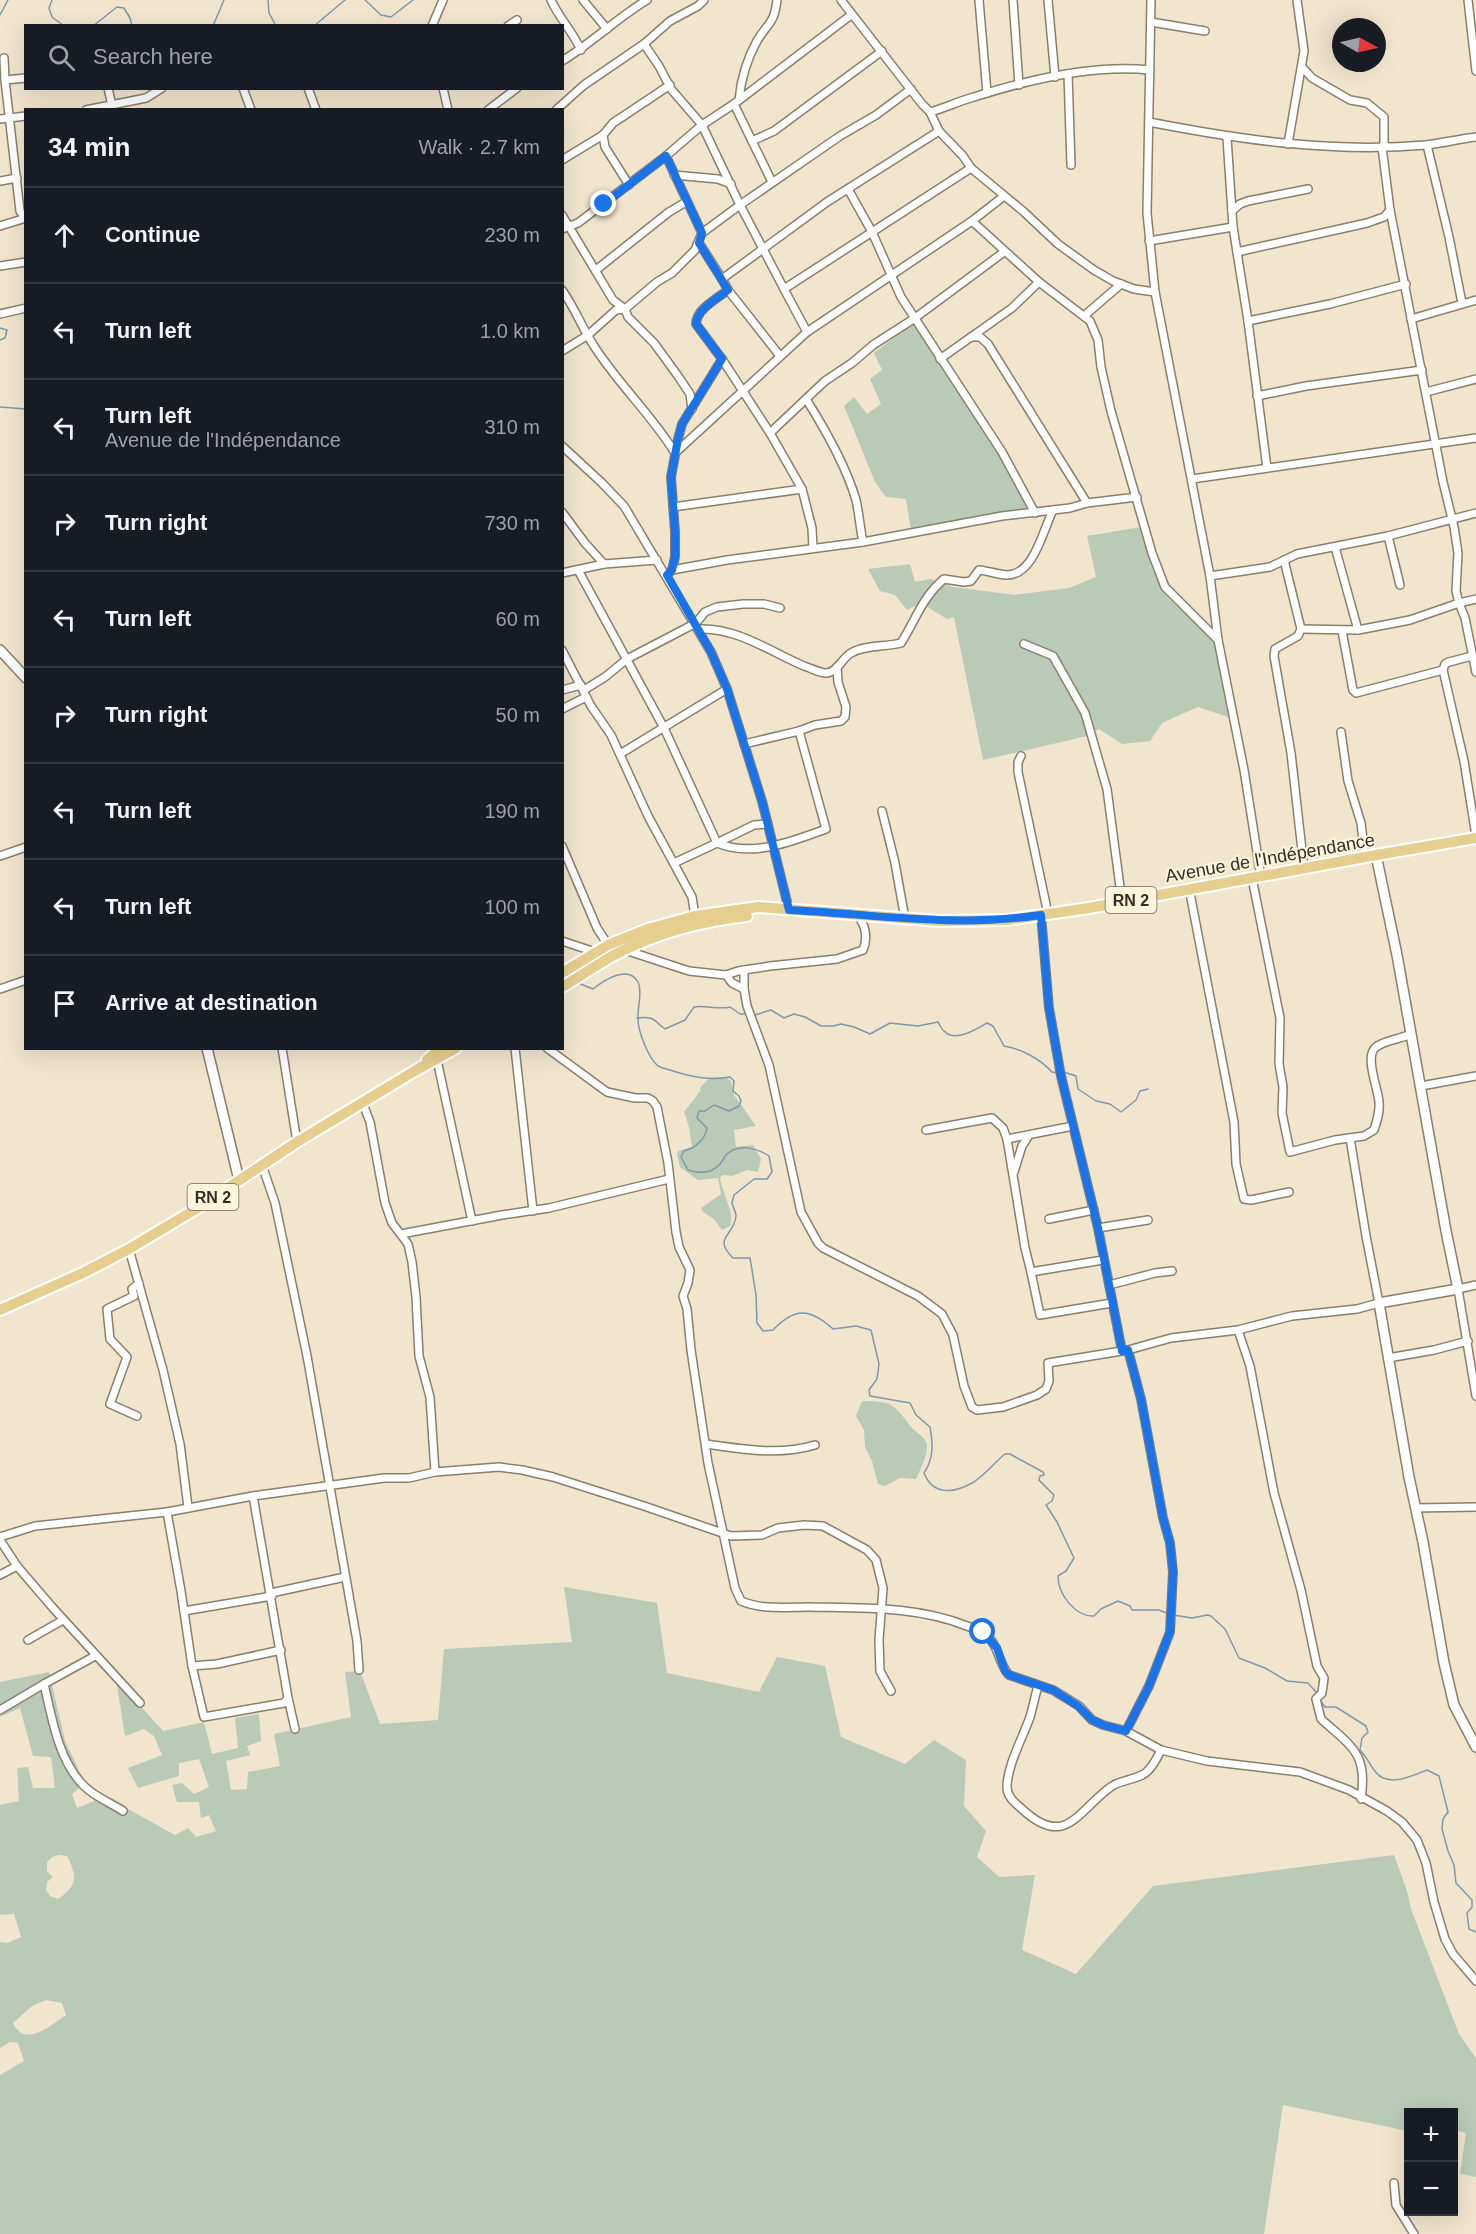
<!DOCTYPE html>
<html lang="en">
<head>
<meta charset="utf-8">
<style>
	body { margin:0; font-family:Arial,sans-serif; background:#20242c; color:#f1f3f6 }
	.controls { position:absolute; right:18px; bottom:18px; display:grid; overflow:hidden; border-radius:0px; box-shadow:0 6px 24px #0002 }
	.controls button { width:54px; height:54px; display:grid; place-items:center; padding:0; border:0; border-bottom:2px solid #363941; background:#171b24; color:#f1f3f6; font:30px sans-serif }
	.compass { position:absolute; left:1332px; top:18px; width:54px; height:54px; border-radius:50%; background:#171b24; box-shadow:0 6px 24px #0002; rotate:98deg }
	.stop { position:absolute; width:18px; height:18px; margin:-14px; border:4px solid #1a73e8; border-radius:50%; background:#fff }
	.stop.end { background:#1a73e8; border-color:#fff; box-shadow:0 2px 6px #0008 }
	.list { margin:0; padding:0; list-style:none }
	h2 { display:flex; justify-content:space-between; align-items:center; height:78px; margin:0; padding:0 24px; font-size:26px }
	h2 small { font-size:20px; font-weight:400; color:#9ea1a6 }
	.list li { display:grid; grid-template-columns:39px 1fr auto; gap:18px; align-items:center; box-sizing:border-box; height:96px; padding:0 24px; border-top:2px solid #363941 }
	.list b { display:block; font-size:22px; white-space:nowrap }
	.list p { margin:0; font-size:20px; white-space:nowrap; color:#9ea1a6 }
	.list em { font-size:20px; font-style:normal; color:#9ea1a6 }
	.icon { flex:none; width:33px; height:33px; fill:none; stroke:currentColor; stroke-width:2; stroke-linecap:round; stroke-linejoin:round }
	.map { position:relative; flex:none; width:1476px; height:2234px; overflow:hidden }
	.search { position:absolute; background:#171b24; box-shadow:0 6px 24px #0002; left:24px; top:24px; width:540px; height:66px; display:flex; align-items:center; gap:15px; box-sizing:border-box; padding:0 21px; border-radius:0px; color:#9ea1a6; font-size:22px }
	.panel { position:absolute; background:#171b24; box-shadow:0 6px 24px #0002; left:24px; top:108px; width:540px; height:942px; border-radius:0px }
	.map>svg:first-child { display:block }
</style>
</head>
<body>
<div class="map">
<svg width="1476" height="2234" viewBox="0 0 1476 2234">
	<rect width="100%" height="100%" fill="#f1e5ce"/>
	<g fill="#b9cab7" fill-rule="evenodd">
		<polygon points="913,323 1002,458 1029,510 911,531 906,499 886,497 875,482 844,406 854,397 867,414 881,404 870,379 882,370 874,353"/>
		<polygon points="1141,527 1153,570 1165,595 1216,642 1228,717 1198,707 1162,723 1150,741 1122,744 1099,729 1087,736 983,760 954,617 947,619 921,603 907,610 895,595 880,591 868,569 910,564 915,582 931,579 953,587 1015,595 1069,588 1096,577 1087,536"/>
		<path d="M709,1078L725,1077L731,1081L734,1095L756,1126L734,1130L736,1147L753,1145L761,1159L758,1172L747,1170L732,1176L724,1175L720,1177C721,1191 736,1215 730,1226L722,1230L714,1219L703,1212L701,1208L721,1194L718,1178L698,1180L680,1167L677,1155L678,1151L692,1147L689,1127L684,1112L701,1090L700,1088Z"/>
		<path d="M862,1401C896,1401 894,1406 913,1429C918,1434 928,1439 927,1447C927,1457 920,1470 916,1479L900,1478L885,1486L878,1484L872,1461L865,1447L864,1430L856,1416Z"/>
		<path d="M564,1587L657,1603L667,1673L759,1692L777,1657L825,1666L841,1737L905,1764L934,1740L966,1760L964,1806L986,1831L977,1857L999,1877L1035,1875L1022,1950L1076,1974L1153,1886L1394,1855L1407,1891L1411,1909L1459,2034L1476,2058V2177L1460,2174L1466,2133L1454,2130V2112H1408V2131L1283,2105L1264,2234H0V2075L24,2061L18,2043L10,2042L0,2048V1942L7,1943L21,1937L14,1914L0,1915V1805L19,1801L17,1768L28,1767L33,1788H55L51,1757L33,1756L20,1708L0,1717V1682L49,1672L65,1741L85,1783L72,1794L77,1808L96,1800L113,1810L126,1808L175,1835L188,1828L196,1837L216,1831L209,1815L201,1818L199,1802H177L172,1785L182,1783L194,1794L209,1787L199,1759L179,1763V1776L138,1788L128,1768L162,1755L154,1736L144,1729L125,1736L116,1679L163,1731L204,1722L212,1754L238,1748L235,1718L259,1714L261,1741L247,1746L250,1755L226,1761L231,1790L247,1789L248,1772L280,1766L274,1734L351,1717L345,1672L360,1671L380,1724L438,1720L444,1649L572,1642ZM59,1855L67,1856C77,1876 78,1886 58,1899L50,1896L46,1890L47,1882L53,1877L47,1871V1862L52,1857ZM46,2000L62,2003L66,2015C51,2025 25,2049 13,2023L32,2006Z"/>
	</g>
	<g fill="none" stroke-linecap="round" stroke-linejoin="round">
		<g stroke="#7e98ad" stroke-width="1.5">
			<polyline points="52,0 49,8 52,17 64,26"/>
			<polyline points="268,0 269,13 276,26"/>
			<polyline points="365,0 381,15 391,17 413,0"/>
			<polyline points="0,15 8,0"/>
			<polyline points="93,26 117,7 124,8 130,18 132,26"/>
			<polyline points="213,26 224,0"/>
			<polyline points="314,26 345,0"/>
			<polyline points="0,328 7,330 5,338 0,340"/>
			<polyline points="0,407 26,409"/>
			<path d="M578,983L593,989C603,981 628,964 638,982C643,991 637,1009 638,1019C638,1031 648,1057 657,1065C660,1068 667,1069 670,1070C690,1077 709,1081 730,1077L734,1081L733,1091L739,1096L741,1101L739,1106L729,1111L714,1105L705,1111H699L697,1118L707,1128C705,1140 695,1148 684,1151L681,1157L688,1170C700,1174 711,1174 720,1164C723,1161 724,1156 728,1153C741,1144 757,1148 769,1156L772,1172L767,1179H754L734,1195L732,1203C733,1207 736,1212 736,1216C734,1237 712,1237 733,1258H750L756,1295L757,1323L763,1331L773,1330C795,1307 810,1308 833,1329L856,1326L871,1330L879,1364L877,1379L869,1390L870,1396L910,1403L916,1415L930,1427C933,1444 934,1458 924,1473C933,1496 954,1493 972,1483C984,1476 995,1462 1005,1454H1010L1043,1472L1044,1475L1040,1476L1039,1480L1054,1495L1052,1501L1046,1505L1057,1522L1074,1558L1066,1571L1058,1576C1058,1594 1075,1617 1094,1616L1101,1609L1118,1601L1130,1606L1132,1610H1159L1169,1614"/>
			<path d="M755,1015L771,1010L784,1018L794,1014L805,1017L821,1026H833L841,1024L854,1027L870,1034L890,1023L918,1026L938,1022C940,1025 941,1029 944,1031C955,1043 977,1029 987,1023L993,1026L1004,1046C1022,1049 1040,1059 1052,1072L1057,1073"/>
			<path d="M637,1018C655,1016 653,1020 665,1029L685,1020L694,1007C706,1005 718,1010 730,1007L740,1014H749"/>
			<polyline points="1064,1072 1076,1076 1078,1089 1096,1101 1110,1104 1121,1112 1136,1100 1140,1091 1148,1089"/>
			<polyline points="1173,1615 1192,1618 1207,1615 1211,1616 1225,1629 1239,1658 1265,1668 1287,1681 1308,1683 1317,1693"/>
			<path d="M1320,1700L1325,1707H1336L1366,1726L1368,1732L1362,1738L1360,1750C1366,1756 1369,1763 1374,1770C1387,1789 1411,1776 1427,1770L1439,1776L1448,1812L1443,1819L1442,1829L1448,1851L1454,1865L1456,1883L1472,1900V1907L1467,1913L1469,1929L1476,1932"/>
		</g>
		<defs>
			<g id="street">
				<path d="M551,0C559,18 573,32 581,50"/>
				<polyline points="583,0 607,29"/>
				<polyline points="841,0 922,104 930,112 939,131 963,156 971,168 1024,212 1058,244 1094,270 1113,281 1134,289 1155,292"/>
				<polyline points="979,0 987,93"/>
				<polyline points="1013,0 1019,85"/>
				<polyline points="1048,0 1055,77"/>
				<polyline points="1151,0 1147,213 1155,292 1210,576 1218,640 1244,770 1261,877"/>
				<polyline points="1468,0 1476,71"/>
				<polyline points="1151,22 1205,31"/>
				<polyline points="432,26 443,0"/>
				<polyline points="508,26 517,20"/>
				<polyline points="4,58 5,80"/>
				<path d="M562,61C592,43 617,18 647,0"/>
				<polyline points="1302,67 1312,78 1350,100 1367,103 1384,117 1384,147"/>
				<polyline points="1068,74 1071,165"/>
				<polyline points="108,88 113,110"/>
				<polyline points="243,88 251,110"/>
				<polyline points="308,88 316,110"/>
				<polyline points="443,88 448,110"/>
				<path d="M739,100C741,79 747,59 757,41C768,22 774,25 777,0"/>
				<polyline points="734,104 772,182"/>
				<polyline points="86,110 146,98 162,88"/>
				<polyline points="488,110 517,88"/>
				<polyline points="556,110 584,85 644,44 670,21 698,6 704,0"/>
				<path d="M930,112C945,108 959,101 974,97C1027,80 1094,64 1150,70"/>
				<polyline points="0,119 26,116"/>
				<path d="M1149,122C1241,140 1333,153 1426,145C1443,143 1459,139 1476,137"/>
				<polyline points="603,135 605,147 629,185"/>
				<polyline points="1227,138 1233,227 1248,321 1267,468"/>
				<polyline points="752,141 774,131 882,51"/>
				<polyline points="1288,144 1304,51 1297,0"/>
				<polyline points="1427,145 1449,237 1462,303"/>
				<polyline points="1382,147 1390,210 1443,482 1454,527 1458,553 1456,591 1459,603 1476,599"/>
				<polyline points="666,156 702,233"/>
				<polyline points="562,160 603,135 613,123 670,85"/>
				<polyline points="674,175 718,179 731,184"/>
				<polyline points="0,181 17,178"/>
				<polyline points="848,189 872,232 901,297 1002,452 1035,513"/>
				<polyline points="1232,211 1240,204 1248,201 1308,189"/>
				<polyline points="562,215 613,300 625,309 628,317 654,343 678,376 690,394 692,409"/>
				<polyline points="25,218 20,211 5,80 26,78"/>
				<polyline points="972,221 1039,282 1090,321 1098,340 1101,367 1111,411 1152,553 1165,587 1218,640"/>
				<polyline points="0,226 26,218"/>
				<polyline points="562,229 578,223 666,156 702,125 734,104 851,15"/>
				<polyline points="1149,241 1233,227"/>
				<polyline points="699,243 722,279"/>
				<polyline points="1237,252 1367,223 1384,217 1390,210"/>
				<polyline points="0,266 26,262"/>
				<polyline points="596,270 669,212 686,202"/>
				<polyline points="784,289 740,205 840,136 876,115 911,89"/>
				<path d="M562,290C575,308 582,328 594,346C618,384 652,415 675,453"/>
				<polyline points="728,290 780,356"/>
				<polyline points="0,314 26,308"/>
				<polyline points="1084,316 1121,284"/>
				<polyline points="1411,319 1476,300"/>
				<polyline points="1248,321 1330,304 1406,284"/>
				<polyline points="807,332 784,289 971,168"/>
				<polyline points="971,337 1012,308 1039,282"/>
				<polyline points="562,351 588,335 616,310 625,309 657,282 672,273 695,250 702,233 740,205 702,125 671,89 659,66 644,44"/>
				<polyline points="940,359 971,337 980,337 988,344 1087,503"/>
				<polyline points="1426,392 1476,379"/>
				<polyline points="1257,396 1306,386 1422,370"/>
				<path d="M806,399C825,429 846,466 856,500C859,513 860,528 863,542"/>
				<polyline points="770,433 825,381 852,363 873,345 915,318 1004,252"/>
				<polyline points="562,446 601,482 624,506 711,652 727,689 762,801 789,910"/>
				<polyline points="675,453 807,332 972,221 1004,196"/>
				<polyline points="1192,479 1476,438"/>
				<polyline points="802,489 812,528 813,548"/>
				<polyline points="673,507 802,489 770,433 722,359"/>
				<polyline points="562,512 585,543 604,564"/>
				<polyline points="1388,536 1400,585"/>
				<polyline points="1335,547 1358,630"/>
				<polyline points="1284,560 1301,629 1298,636 1275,649 1274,656 1291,753 1304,868"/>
				<polyline points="578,570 664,728 717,843 754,825 768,824"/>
				<polyline points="672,570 727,560 863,542 1002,516 1070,508 1087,503 1137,497"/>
				<polyline points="562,573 604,564 657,560"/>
				<path d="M667,575L672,570L675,557V532L671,477L678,439L682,424L722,359L696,324C696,309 718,298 728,290L722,279L827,202L939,131"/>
				<polyline points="1210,576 1270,567 1297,554 1388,536 1476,513"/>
				<path d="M699,629C736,627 771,652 804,666C811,668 819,673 826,673C837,673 842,658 851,653C864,645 885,647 901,643C915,621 923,596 944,579L964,582L971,581L979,570C988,571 997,574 1006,575C1034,576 1043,530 1053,510"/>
				<polyline points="1301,629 1358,630 1410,620 1459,603 1465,618 1476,672"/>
				<polyline points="1342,631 1353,690 1356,693 1443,670"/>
				<polyline points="1024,644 1053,656 1085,713 1107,789 1122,902"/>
				<polyline points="562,650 591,706 611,735 648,816 692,897 695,916"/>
				<polyline points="1472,656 1449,662 1445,664 1443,670 1464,761 1476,836"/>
				<polyline points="562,690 581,685"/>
				<polyline points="584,690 605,677 627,659 696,623 705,612 717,607 743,604 764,604 780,608"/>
				<polyline points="562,709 586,697"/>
				<polyline points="1341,732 1348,781 1361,823 1365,857"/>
				<polyline points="744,744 799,731 815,725 841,721 845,717 846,707 838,682 837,667"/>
				<polyline points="620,754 727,689"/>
				<polyline points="1021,756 1018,762 1018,772 1048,914"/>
				<polyline points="882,811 895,863 905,919"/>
				<polyline points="562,846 597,928 608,945"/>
				<polyline points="0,856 26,847"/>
				<path d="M674,863L717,843C753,858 792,841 826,829L799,731"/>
				<path d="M1252,878L1280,1018L1279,1064L1283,1087L1282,1113L1290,1152L1335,1140L1364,1136L1374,1130C1377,1121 1380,1112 1379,1102C1378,1088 1364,1056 1376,1047C1385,1040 1401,1039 1411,1034"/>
				<polyline points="1189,888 1234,1122 1236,1164 1244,1199 1251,1200 1289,1192"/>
				<polyline points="1041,915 1049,1008 1061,1076 1098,1228 1122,1351"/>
				<polyline points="562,941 595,952"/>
				<path d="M625,950L689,971L726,975L738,971L770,966L837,959L863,950C868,939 866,923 856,915"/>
				<polyline points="744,970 744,989 747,1006 769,1065 801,1212 818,1243 823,1248 918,1296 942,1314 953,1335 964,1386 972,1407 977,1410 1003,1407 1037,1395 1046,1389 1049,1381 1048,1363 1128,1350 1171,1338 1238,1330 1292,1316 1357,1309 1379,1303 1366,1236 1350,1138"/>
				<polyline points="726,975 732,983 744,989"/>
				<polyline points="0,989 26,980"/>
				<polyline points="282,1048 297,1142"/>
				<polyline points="515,1048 533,1211"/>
				<path d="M547,1048L607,1092L635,1098H648L653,1101L657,1107L668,1163L676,1232L679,1247L690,1270L688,1283L683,1296L687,1309L691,1350L708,1463L735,1588L741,1601C762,1610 786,1607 809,1607C862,1608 917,1606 967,1626C972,1628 979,1629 984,1633C1000,1645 998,1664 1009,1675L1053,1690L1079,1706L1092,1720L1103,1725L1126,1731L1161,1750L1207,1761L1300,1772L1349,1790L1387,1811L1402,1822L1417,1840L1426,1863L1434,1902L1445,1939L1453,1954L1476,1981"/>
				<polyline points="437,1060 472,1221"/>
				<polyline points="1421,1086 1476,1076"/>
				<polyline points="363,1104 370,1122 385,1203 392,1223 408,1244 412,1262 416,1297 419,1356 430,1397 435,1472"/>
				<polyline points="926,1130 992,1118 1003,1128 1007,1139 1073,1126"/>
				<polyline points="1007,1139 1025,1248 1031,1272"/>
				<polyline points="262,1165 275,1203 307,1356 357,1641 359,1670"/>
				<polyline points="1014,1172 1022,1146 1029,1135"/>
				<polyline points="1049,1219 1094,1210"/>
				<polyline points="1098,1228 1148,1220"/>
				<polyline points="401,1234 502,1215 549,1208 669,1179"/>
				<polyline points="129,1249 163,1370 180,1444 188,1507"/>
				<polyline points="1103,1260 1031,1272 1040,1315 1112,1303"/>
				<polyline points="1109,1285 1155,1273 1172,1271"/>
				<polyline points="1476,1285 1458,1289 1476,1396"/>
				<path d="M1238,1330L1250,1366L1274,1493L1301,1590L1317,1666L1324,1678L1322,1693L1316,1699L1321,1719C1352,1747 1368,1753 1361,1799"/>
				<polyline points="1388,1358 1434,1350 1468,1341"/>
				<polyline points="137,1416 110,1404 127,1357 110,1339 107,1309 134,1296 132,1289 139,1283"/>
				<path d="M706,1444C743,1449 778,1456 815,1445"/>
				<polyline points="1415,1508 1476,1507"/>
				<polyline points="167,1512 181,1591 192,1666 217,1664 281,1650"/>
				<polyline points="0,1537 35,1526 167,1512 253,1496 384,1478 409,1478 435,1472 499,1467 522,1470 553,1477 644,1506 731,1536 762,1535 778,1528 804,1525 823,1526 867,1550 876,1560 883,1588 879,1640 880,1671 891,1691"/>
				<polyline points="0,1540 17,1566 53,1608 140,1703"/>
				<polyline points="0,1575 17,1566"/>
				<polyline points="271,1593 345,1577"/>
				<polyline points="184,1611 272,1596"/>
				<polyline points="28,1640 63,1620"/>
				<polyline points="192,1666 204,1717 284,1703 288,1698 253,1496"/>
				<path d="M44,1684C52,1718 58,1760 84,1786C95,1797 111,1803 123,1811"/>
				<path d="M1038,1686C1035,1696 1033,1707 1030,1717C1023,1737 1007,1766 1007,1787C1007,1797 1015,1803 1022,1809C1066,1850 1078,1810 1112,1786C1122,1780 1132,1780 1142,1775C1151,1771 1157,1758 1161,1750"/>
				<polyline points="288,1698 295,1729"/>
				<polyline points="0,1710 44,1684 95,1656"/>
				<polyline points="1126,1731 1149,1686 1170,1632 1173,1572 1170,1543 1163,1518 1141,1399 1128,1350"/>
				<polyline points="1394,2183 1396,2205 1414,2234"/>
			</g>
			<g id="secondary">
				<polyline points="0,650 26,678"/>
				<polyline points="1376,855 1397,955 1446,1231 1458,1289 1379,1303 1409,1477 1423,1542 1444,1663 1454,1705 1476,1747"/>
				<polyline points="207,1048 239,1180"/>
			</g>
			<g id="primary">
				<polyline points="562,973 608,945 648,929 695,916 758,907 939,921 1007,920 1089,908 1365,857 1476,838"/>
				<path d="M562,987C581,976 599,963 618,953C659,932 702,921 747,916"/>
				<polyline points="427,1060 441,1048"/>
				<polyline points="0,1310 85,1272 129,1249 196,1209 297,1142 418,1069 456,1048"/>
			</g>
		</defs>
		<use href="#street" stroke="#8a7f6a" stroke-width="10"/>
		<use href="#secondary" stroke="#8a7f6a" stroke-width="12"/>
		<use href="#primary" stroke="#fff" stroke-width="14"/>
		<use href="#street" stroke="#fff" stroke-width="7"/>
		<use href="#secondary" stroke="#fff" stroke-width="9"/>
		<use href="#primary" stroke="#e5ce8e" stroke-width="10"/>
	</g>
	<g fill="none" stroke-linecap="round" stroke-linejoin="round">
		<path stroke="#1a73e8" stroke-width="8" d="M604,204L666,156L702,233L699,243L728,290C718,298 696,310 696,324L722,359L682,424L678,439L671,477L675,531V557L672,570L667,575L711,652L727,689L762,801L789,910C876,914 953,928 1041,915L1049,1008L1061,1076L1098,1228L1122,1351L1128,1350L1141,1399L1163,1518L1170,1543L1173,1572L1170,1632L1149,1686L1126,1731L1103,1725L1092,1720L1078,1706L1053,1690L1009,1675L1005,1671L997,1648L983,1632"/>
	</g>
	<g text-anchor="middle" stroke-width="4.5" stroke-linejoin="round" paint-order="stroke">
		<g fill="#fef3db" stroke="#6e685b" stroke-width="1.5">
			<rect x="1105.5" y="887" width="51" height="26" rx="4.5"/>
			<rect x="187.5" y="1184" width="51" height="26" rx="4.5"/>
		</g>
		<g font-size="16" font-weight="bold" fill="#312d24">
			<text x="1131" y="906">RN 2</text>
			<text x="213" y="1203">RN 2</text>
		</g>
		<g font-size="18" fill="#312d24" stroke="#fef3db">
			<text transform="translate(1270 858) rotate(-10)" y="6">Avenue de l'Indépendance</text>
		</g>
	</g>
</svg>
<div class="controls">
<button>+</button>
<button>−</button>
</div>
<svg class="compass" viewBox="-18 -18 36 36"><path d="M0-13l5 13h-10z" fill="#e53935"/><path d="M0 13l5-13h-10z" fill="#9ea1a6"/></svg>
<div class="stop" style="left:983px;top:1632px"></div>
<div class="stop end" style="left:604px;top:204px"></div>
<div class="search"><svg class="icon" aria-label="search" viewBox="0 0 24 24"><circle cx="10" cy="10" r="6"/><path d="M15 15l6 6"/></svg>Search here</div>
<section class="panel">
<h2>34 min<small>Walk · 2.7 km</small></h2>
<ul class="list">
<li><svg class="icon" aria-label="ahead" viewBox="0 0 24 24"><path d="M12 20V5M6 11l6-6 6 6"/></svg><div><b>Continue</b></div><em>230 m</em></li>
<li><svg class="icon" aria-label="left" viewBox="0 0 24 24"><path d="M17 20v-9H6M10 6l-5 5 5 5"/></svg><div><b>Turn left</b></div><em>1.0 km</em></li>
<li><svg class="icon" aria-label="left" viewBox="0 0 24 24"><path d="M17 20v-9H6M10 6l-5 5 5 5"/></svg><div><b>Turn left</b><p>Avenue de l'Indépendance</p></div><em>310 m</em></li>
<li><svg class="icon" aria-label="right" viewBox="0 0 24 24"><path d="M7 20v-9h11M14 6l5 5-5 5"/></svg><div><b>Turn right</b></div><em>730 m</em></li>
<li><svg class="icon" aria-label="left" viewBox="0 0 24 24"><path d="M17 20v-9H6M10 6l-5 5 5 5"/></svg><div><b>Turn left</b></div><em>60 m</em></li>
<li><svg class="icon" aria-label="right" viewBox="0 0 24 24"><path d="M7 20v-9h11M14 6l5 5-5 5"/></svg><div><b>Turn right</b></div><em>50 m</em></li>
<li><svg class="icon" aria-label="left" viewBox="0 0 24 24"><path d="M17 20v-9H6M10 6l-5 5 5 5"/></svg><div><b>Turn left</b></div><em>190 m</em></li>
<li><svg class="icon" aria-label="left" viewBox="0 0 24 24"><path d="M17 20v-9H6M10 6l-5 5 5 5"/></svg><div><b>Turn left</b></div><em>100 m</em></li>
<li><svg class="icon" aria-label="arrive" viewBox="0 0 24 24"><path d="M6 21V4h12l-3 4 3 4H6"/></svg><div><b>Arrive at destination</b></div></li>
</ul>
</section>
</div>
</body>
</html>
